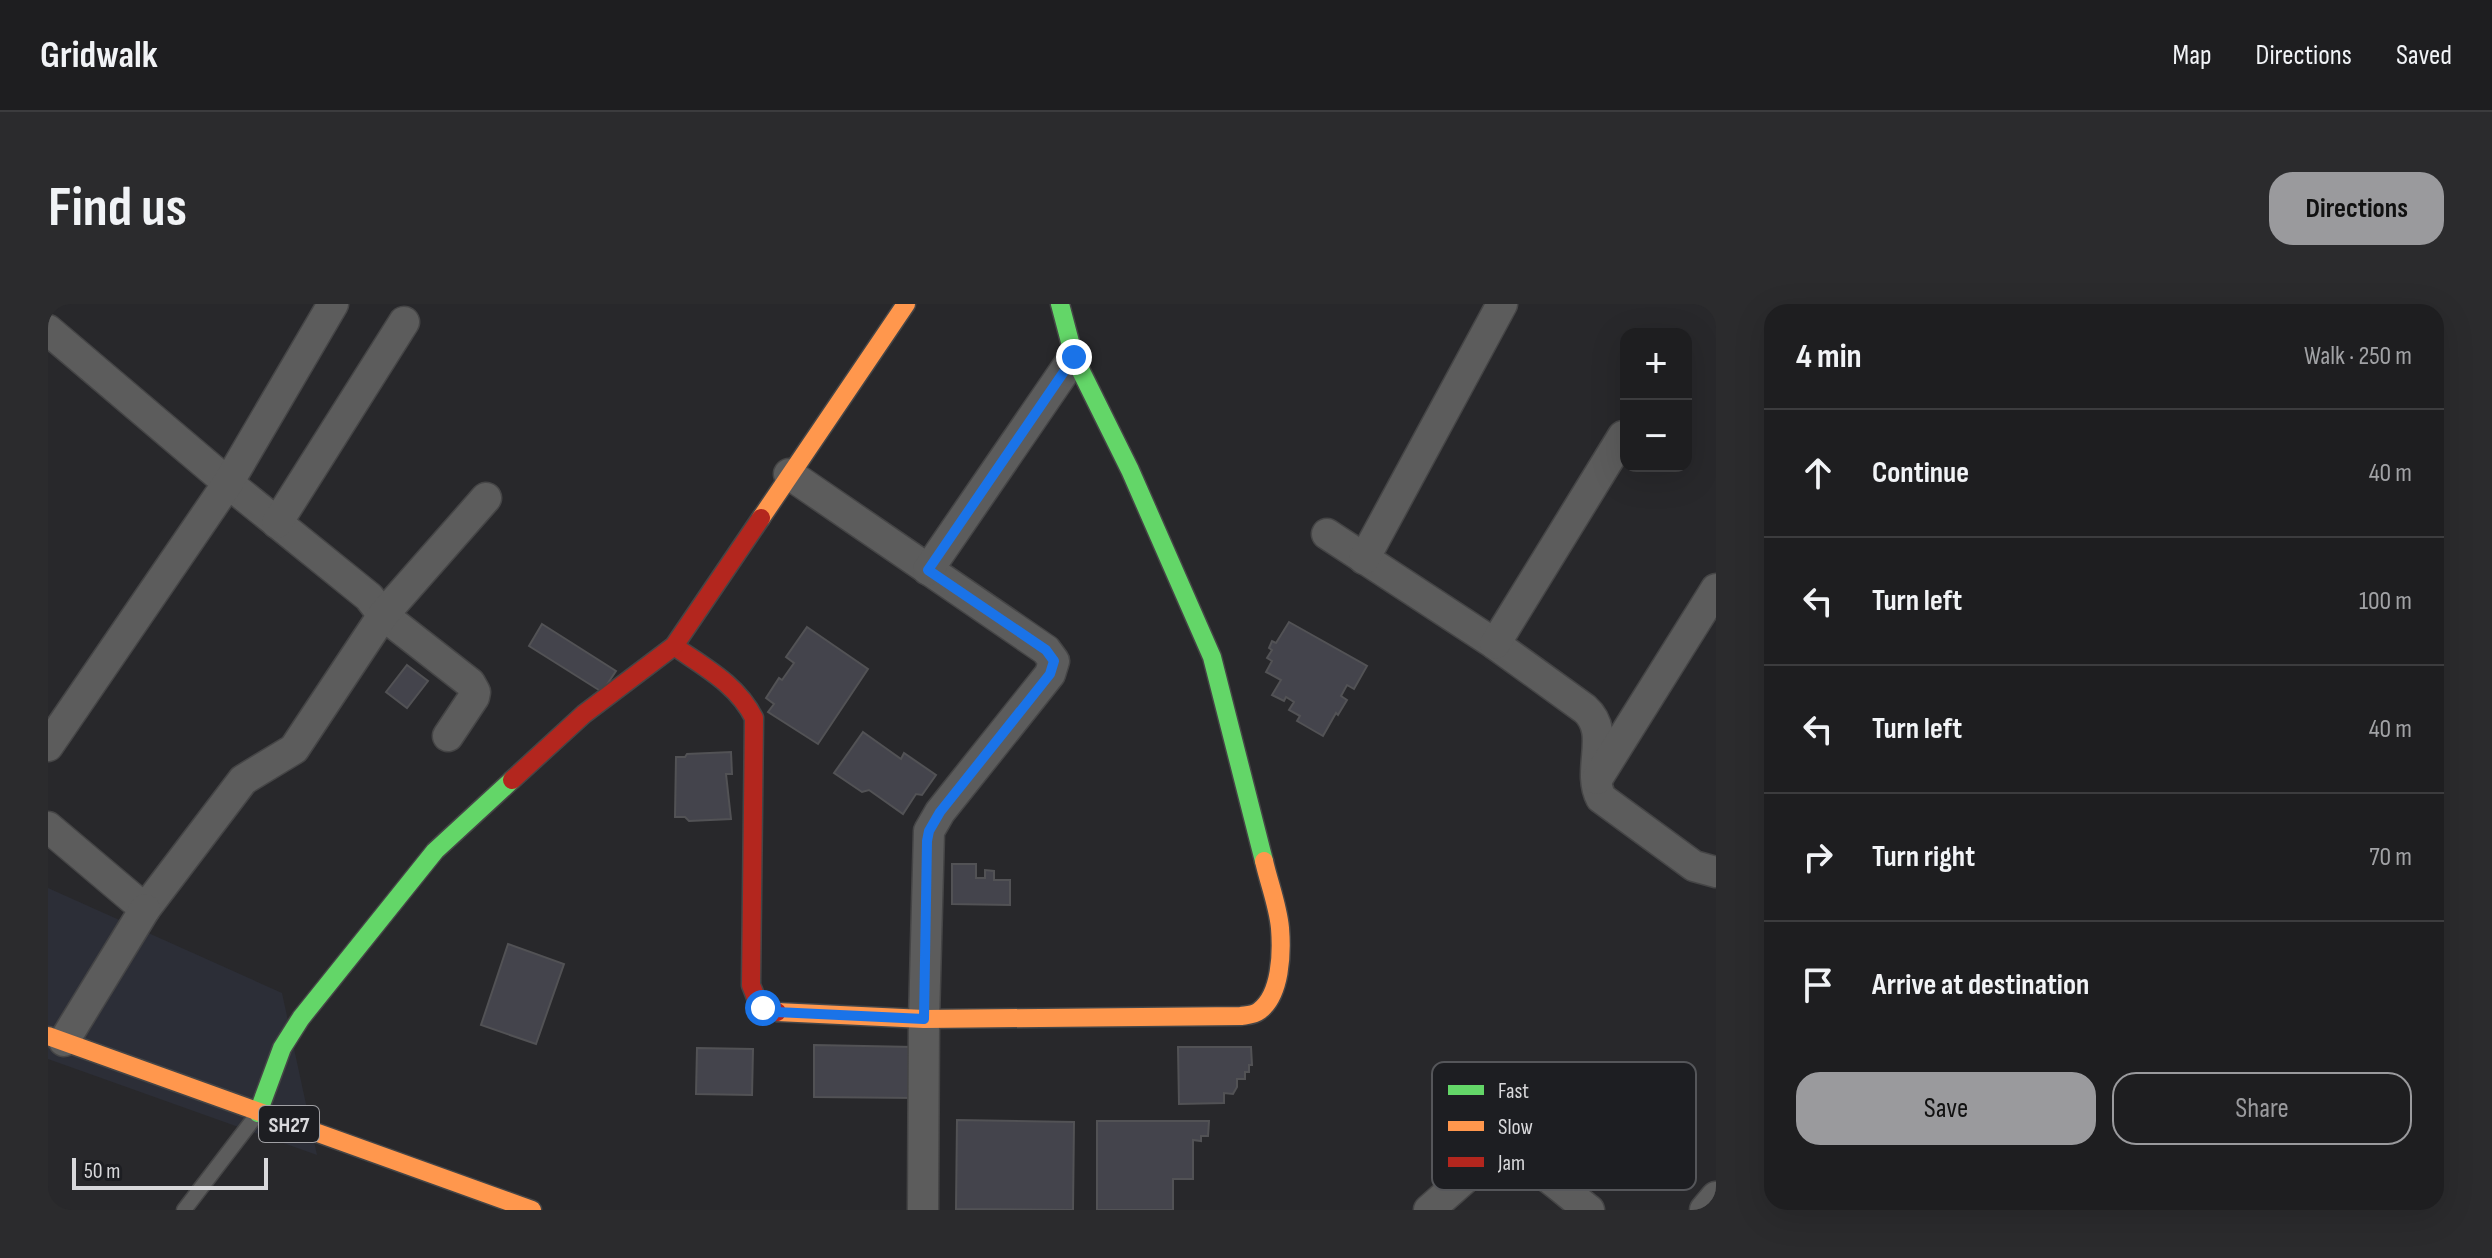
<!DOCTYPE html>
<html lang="en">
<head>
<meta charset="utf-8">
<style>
	body { margin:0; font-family:"Sofia Sans Condensed",sans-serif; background:#2b2b2d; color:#f1f3f6 }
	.controls { position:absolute; right:24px; top:24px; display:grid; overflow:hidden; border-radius:16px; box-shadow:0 8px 32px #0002 }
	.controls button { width:72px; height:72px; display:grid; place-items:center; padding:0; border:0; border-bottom:2px solid #3c3c3e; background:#1e1e20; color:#f1f3f6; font:40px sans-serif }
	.scale { position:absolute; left:24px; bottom:20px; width:196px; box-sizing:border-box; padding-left:8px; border:4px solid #d8d8db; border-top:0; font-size:22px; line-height:28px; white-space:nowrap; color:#d8d8db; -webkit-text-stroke:6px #1d1e22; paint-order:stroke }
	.stop { position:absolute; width:24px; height:24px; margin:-18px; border:6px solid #1a73e8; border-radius:50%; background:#fff }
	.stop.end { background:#1a73e8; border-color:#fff; box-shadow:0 2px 8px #0008 }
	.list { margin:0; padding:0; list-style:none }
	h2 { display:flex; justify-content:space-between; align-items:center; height:104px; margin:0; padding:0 32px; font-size:34px }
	h2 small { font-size:26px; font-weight:400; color:#a1a2a5 }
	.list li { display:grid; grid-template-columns:52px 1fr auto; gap:24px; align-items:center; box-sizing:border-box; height:128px; padding:0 32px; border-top:2px solid #3c3c3e }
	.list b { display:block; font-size:30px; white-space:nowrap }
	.list em { font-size:26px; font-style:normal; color:#a1a2a5 }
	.actions { display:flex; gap:16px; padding:24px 32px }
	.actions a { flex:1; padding:18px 0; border:2px solid #9a9a9d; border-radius:24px; text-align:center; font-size:28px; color:#9a9a9d }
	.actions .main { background:#9a9a9d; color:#111 }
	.icon { flex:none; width:44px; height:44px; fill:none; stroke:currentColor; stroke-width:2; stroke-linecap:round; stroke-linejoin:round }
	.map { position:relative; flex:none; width:1668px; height:906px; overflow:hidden; border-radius:24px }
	header { display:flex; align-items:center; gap:48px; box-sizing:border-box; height:112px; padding:0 40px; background:#1e1e20; border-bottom:2px solid #3c3c3e }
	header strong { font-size:38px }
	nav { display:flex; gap:44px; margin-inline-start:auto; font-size:28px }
	.intro { display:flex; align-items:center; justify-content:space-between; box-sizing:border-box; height:192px; padding:0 48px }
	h1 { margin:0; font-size:56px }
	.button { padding:20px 36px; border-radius:24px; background:#9a9a9d; color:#111; font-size:28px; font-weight:700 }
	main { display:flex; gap:48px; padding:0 48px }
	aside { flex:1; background:#1e1e20; border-radius:24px; box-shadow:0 8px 32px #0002 }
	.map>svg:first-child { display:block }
</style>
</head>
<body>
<header>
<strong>Gridwalk</strong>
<nav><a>Map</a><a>Directions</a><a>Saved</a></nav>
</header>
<div class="intro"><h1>Find us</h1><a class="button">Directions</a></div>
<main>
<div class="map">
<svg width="1668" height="906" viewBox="0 0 1668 906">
	<rect width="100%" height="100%" fill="#28282b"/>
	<polygon fill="#2c2e37" points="0,584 234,689 269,851 0,755"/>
	<g fill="#44444c" stroke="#525255" stroke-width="2">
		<polygon points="1241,318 1319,362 1306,385 1299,381 1293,392 1299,396 1290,411 1288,409 1275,432 1249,417 1252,412 1241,406 1246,398 1238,393 1236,397 1224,391 1233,376 1218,368 1224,357 1219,354 1224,346 1221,344 1224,337 1228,339"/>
		<polygon points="494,320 568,367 554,388 481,342"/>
		<polygon points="759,323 820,365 770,440 720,408 726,400 718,394 731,374 734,376 746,359 738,353"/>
		<polygon points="359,361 380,377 359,404 338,388"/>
		<polygon points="815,428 853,455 856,449 888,471 874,491 868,490 855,510 821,486 814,488 786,469"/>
		<polygon points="683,448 684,470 678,470 683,515 641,517 637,513 627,513 628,453 637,453 639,450"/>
		<polygon points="904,560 928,560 928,574 937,574 937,566 946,567 946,576 962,576 962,601 904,600"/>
		<polygon points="460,640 516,660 488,740 433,721"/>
		<polygon points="766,741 866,743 866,794 766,793"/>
		<polygon points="1130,743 1203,743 1204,761 1201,761 1201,768 1197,768 1197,775 1189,775 1189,783 1185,790 1176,789 1176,799 1131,800"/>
		<polygon points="649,744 705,745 704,791 648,790"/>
		<polygon points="909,816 1026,818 1025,906 908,905"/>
		<polygon points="1049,817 1161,817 1160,832 1153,832 1153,837 1145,836 1145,875 1125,875 1125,906 1049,906"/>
	</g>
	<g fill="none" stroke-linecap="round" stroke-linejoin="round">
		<defs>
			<polyline id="lane" points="136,906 208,812"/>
			<g id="street">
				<polyline points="0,26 180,179 321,293 335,311 422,379 427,388 426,393 400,432"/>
				<polyline points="741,170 998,346 1006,357 1002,370 892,508 881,527 876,715 875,906"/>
				<polyline points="229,219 356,18"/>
				<path d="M1279,230L1447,340L1537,405C1564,429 1538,465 1553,494L1646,562L1668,568"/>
				<polyline points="1316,255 1454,0"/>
				<polyline points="880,266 1026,53"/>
				<polyline points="1447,340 1575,132"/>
				<polyline points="0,442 180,179 285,0"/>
				<polyline points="1549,475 1668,285"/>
				<polyline points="0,523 97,605 195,476 246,445 335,311 438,194"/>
				<polyline points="16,737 97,605"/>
				<path d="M1381,906L1441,853C1445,852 1449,850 1453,849C1476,848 1522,892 1541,906"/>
				<polyline points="1657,906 1668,893"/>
			</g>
			<g id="fast">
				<polyline points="1012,0 1026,53 1082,166 1164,353 1216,557"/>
				<polyline points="210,809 234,744 253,714 387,547 464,476"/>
			</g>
			<g id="slow">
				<polyline points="713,214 858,0"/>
				<path d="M729,708L876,715L1193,712C1199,711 1206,711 1211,707C1233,691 1234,649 1232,624C1230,602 1221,579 1216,557"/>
				<polyline points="0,732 484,906"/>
			</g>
			<g id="jam">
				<path d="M626,342C656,363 689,380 706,414L703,681L710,699L729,708"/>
				<polyline points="464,476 536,410 626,342 713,214"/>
			</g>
		</defs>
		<use href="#lane" stroke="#454546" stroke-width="17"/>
		<use href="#street" stroke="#454546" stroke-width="33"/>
		<use href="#fast" stroke="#454546" stroke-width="21"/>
		<use href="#slow" stroke="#454546" stroke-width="21"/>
		<use href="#jam" stroke="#454546" stroke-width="21"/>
		<use href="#lane" stroke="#5c5c5c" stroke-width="14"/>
		<use href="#street" stroke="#5c5c5c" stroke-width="30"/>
		<use href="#fast" stroke="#63d668" stroke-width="18"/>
		<use href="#slow" stroke="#ff974d" stroke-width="18"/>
		<use href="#jam" stroke="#b3261e" stroke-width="18"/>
	</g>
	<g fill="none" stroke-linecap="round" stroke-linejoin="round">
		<polyline stroke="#1a73e8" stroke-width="10" points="715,704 728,708 876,715 879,537 881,527 892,508 1002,370 1006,357 998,346 880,266 1026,53"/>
	</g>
	<g text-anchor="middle" stroke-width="7" stroke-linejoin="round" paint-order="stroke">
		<rect fill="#1d1e22" stroke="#a0a0a4" stroke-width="2" x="211" y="802" width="60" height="36" rx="6"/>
		<g font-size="22" font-weight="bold" fill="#d8d8db">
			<text x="241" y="828">SH27</text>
		</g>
	</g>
	<rect x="1384" y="758" width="264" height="128" rx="12" fill="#1d1e22" stroke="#55565a" stroke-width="2"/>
	<rect x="1400" y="781" width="36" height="10" fill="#63d668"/>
	<rect x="1400" y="817" width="36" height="10" fill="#ff974d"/>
	<rect x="1400" y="853" width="36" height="10" fill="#b3261e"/>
	<g font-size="22" fill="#d8d8db">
		<text x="1450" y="794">Fast</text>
		<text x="1450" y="830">Slow</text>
		<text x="1450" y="866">Jam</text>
	</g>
</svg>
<div class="controls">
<button>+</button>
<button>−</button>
</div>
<div class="scale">50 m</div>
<div class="stop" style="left:715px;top:704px"></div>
<div class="stop end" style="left:1026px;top:53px"></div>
</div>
<aside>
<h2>4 min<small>Walk · 250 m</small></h2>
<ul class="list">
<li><svg class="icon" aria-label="ahead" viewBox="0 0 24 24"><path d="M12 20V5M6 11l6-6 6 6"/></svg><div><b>Continue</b></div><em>40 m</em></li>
<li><svg class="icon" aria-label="left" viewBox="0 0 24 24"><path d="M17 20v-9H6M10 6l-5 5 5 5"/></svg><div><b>Turn left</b></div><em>100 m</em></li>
<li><svg class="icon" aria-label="left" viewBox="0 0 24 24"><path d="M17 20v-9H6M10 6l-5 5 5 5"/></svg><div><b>Turn left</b></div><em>40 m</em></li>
<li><svg class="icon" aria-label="right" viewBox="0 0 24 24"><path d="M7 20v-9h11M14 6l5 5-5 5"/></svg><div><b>Turn right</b></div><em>70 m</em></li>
<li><svg class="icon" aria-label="arrive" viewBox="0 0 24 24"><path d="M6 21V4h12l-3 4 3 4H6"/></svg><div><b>Arrive at destination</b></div></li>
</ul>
<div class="actions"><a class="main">Save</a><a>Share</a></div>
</aside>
</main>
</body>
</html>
